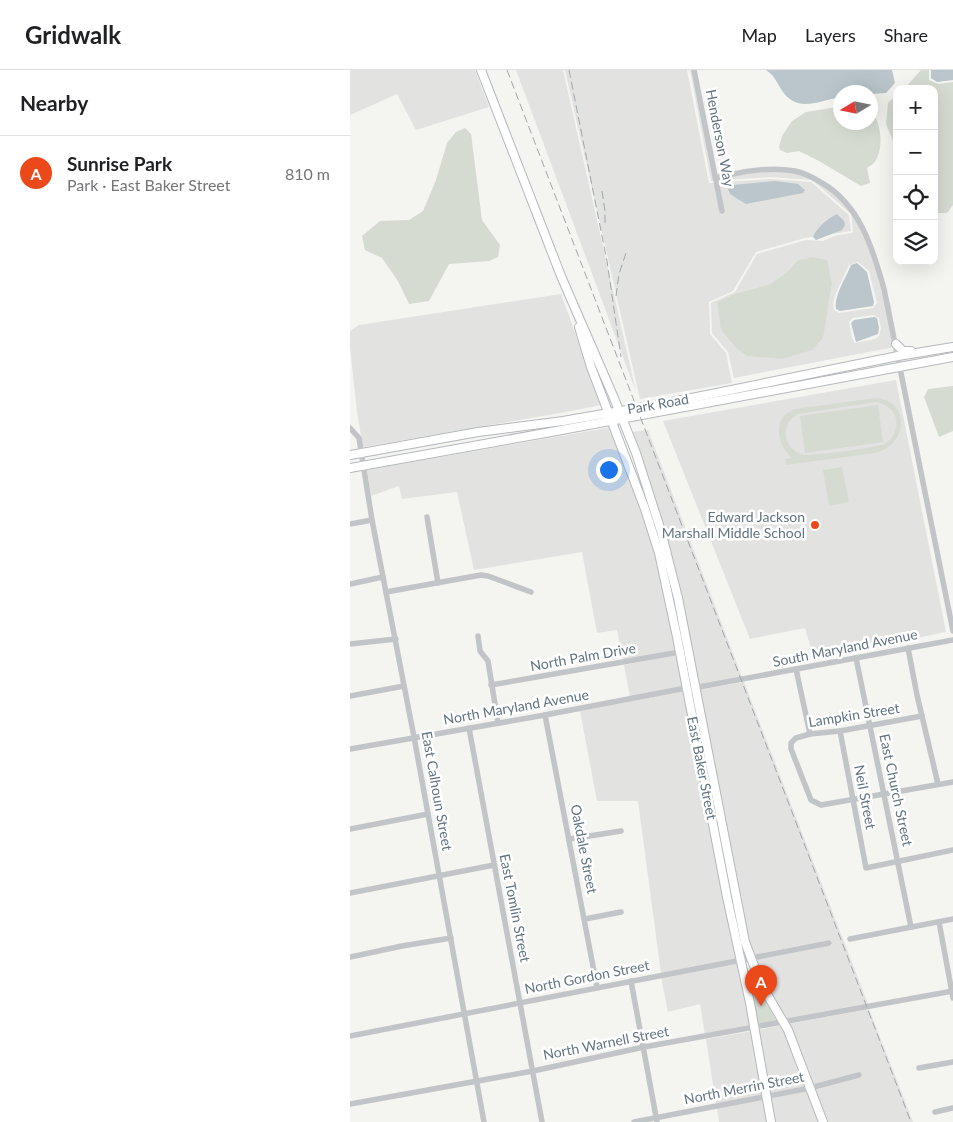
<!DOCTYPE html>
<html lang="en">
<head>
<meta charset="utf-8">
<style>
	body { margin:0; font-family:Lato,sans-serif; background:#f6f6f6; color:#202124 }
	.controls { position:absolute; right:15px; top:15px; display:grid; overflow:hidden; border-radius:10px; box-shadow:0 5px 20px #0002 }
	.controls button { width:45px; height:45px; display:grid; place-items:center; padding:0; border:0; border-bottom:1px solid #e0e0e0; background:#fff; color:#202124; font:25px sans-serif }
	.compass { position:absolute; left:483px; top:15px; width:45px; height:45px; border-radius:50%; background:#fff; box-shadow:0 5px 20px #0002; rotate:260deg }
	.you { position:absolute; left:258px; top:399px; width:18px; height:18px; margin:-12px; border:4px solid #fff; border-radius:50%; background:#1a73e8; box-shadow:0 0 0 8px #1a73e833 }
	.badge { display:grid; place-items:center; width:32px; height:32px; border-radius:50%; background:#eb4919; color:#fff; font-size:16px; font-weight:700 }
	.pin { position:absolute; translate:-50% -41px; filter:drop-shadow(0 1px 2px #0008) }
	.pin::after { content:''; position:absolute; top:26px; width:18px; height:15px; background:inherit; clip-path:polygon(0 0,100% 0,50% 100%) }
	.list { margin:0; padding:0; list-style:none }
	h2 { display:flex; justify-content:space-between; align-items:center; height:65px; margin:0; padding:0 20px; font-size:21px }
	h2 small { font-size:16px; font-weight:400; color:#757577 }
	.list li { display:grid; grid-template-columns:32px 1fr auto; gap:15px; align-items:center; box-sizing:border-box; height:75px; padding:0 20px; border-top:1px solid #e0e0e0 }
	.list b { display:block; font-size:19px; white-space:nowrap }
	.list p { margin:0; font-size:16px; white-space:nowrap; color:#757577 }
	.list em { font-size:16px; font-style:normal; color:#757577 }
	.icon { flex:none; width:28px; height:28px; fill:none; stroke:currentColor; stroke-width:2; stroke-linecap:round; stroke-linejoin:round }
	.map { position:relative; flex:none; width:603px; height:1052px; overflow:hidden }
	header { display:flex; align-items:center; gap:30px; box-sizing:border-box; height:70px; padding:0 25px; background:#fff; border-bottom:1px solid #e0e0e0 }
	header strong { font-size:24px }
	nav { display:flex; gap:28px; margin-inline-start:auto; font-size:18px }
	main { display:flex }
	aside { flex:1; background:#fff }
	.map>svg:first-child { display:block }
</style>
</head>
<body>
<header>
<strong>Gridwalk</strong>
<nav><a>Map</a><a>Layers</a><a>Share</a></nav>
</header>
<main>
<aside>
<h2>Nearby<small></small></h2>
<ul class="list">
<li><span class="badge">A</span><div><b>Sunrise Park</b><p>Park · East Baker Street</p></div><em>810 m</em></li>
</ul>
</aside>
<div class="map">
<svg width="603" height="1052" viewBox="0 0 603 1052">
	<rect width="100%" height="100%" fill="#f4f4f0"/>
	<g fill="#e2e3e1" fill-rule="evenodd">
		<polygon points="0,0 125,0 139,37 66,60 47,24 0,45"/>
		<polygon points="166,0 213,0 286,322 221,147"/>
		<polygon points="215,0 337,0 359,113 420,109 461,112 499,145 501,161 455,168 406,182 383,221 359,232 360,264 376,283 382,313 290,329"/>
		<path d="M340,0H347L364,109L420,100L447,102L474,113L496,130L519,171L541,236L546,271L545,277L384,308L378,282L362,263L361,233L385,222L407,184L456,170L473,171L484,166L502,163L503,161L501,144L462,110L420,107L361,111ZM447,191L482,214L477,242L386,278L372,260L367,232L384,224L420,214L436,203ZM508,192L519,201L527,233L523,238L489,243L484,240L483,233L486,223L499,195ZM523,245L529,248L531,258L529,266L525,269L505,273L502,268L499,252L503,248Z"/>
		<polygon points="211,224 251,335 216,342 13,377 7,342 0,277 0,261 9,255"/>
		<polygon points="546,310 596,562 464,589 455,558 400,569 313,351"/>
		<polygon points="257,358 261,358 293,440 306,484 326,581 273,590 267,560 247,563 232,482 124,500 107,422 52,429 49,416 21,426 17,400"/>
		<polygon points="298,360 392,607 347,615 330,527 281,362"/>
		<polygon points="290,418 296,425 319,501 342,616 339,616"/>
		<polygon points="327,585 333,616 280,627 274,595"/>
		<polygon points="394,612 518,934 436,950 422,928 403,890 482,875 481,870 402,885 397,871 348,620"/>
		<polygon points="334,621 387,888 311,903 288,731 247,731 230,641"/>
		<polygon points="388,893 402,956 355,965 350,934 318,942 311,907"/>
		<polygon points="519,939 563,1052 476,1052 464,1020 512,1007 511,1003 462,1015 438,954"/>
		<polygon points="433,955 457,1016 419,1023 408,960"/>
		<polygon points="403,961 414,1024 366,1034 356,969"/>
		<polygon points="459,1021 471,1052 424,1052 420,1028"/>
		<polygon points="415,1029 419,1052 369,1052 367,1038"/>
	</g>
	<g fill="#d5dbd1" fill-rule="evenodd">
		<polygon points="571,0 579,0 579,10 588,14 603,12 603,135 597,143 584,143 584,19 554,19"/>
		<polygon points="547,25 547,81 536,54 538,33"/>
		<path d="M487,37H490V52H520L521,41C531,52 534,76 526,90C525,93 520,96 517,98L520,113L511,116L469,91L449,81L437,83L430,80L429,77L432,66L442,51L456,42Z"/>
		<polygon points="115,58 121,64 132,150 150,175 148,187 139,191 99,194 79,231 59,234 48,211 32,188 15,180 12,166 30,151 59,150 73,141 86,110 97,73 106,62"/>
		<polygon points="462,187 477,190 482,214 479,231 473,268 462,280 432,289 397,286 386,278 371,260 367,232 384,224 420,214 436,203 447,191"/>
		<polygon points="603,316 603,361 589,367 574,327 578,319"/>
		<path d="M525,328C561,330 559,375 525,383L436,395L435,389L442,388C426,374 422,347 445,339ZM526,332C536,334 544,339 546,349C548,358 544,368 536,373C528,378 467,385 454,385C433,380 429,354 448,344Z"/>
		<polygon points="528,335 533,372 455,383 450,346"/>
		<polygon points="492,397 499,432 479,436 473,400"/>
		<polygon points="395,894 427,952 408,956"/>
	</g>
	<g fill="#bac6cb">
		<path d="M416,0H542L545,13L536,23L521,24L520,22H490V27C466,32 446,43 431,19C426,11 424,5 416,0Z"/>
		<polygon points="581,0 603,0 603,10 587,12 581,8"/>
		<polygon points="425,111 448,114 455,120 453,123 396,134 386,128 380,124 378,119 383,115"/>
		<path d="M487,144L494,151L495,155L492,160L466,170L463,167C467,157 478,148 487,144Z"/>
		<path d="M507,193L517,202L524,232L523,236L490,241L486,239C484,225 496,208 501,195Z"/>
		<polygon points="524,247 527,248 529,258 528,264 506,272 501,253 504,250"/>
	</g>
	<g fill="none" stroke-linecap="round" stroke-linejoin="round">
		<defs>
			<g id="major">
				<polyline points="131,0 211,206 264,328 286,383 311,461 328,528 395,872 411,914 438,960 473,1052"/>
				<polyline points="229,257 241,297 295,439 309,483 327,567 377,827 400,933 421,1052"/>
				<polyline points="546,274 553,281 561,281"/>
				<polyline points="0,385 128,362 213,351 317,333 548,286 603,277"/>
				<polyline points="0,398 201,362 603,287"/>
			</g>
		</defs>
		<use href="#major" stroke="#b4b8bc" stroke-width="10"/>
		<g stroke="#c1c5c8" stroke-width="5.5">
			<polyline points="344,0 372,141"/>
			<path d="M365,108C391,102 418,96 445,101C454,103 464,108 472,113C510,135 523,179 534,219L603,561"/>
			<polyline points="0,358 9,368 22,450 64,667 134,1052"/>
			<polyline points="77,447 88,513"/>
			<polyline points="0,454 22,450"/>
			<polyline points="0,514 33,507"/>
			<polyline points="36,522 131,505 138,506 181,522"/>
			<polyline points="128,566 130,581 138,591 148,653"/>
			<polyline points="0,574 46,569"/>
			<polyline points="558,578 567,625 588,714"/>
			<polyline points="506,588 561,857"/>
			<polyline points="446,599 460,664"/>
			<polyline points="141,615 330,582"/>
			<polyline points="0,626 54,616"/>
			<polyline points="195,645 247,917"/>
			<polyline points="572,646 490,661 460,664 446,668 441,673 441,679 461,730 471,735 603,712"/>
			<polyline points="119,658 192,1052"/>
			<polyline points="490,661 516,798 603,780"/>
			<polyline points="0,679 195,645 336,618 349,617 603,570"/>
			<polyline points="0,759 78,744"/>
			<polyline points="220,769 271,761"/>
			<polyline points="0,823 144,795"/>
			<polyline points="235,849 271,842"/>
			<polyline points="589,852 603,928"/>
			<polyline points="500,869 603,849"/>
			<polyline points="0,887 52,876 101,868"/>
			<polyline points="281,911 307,1052"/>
			<polyline points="0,966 479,873"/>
			<polyline points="569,998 603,992"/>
			<polyline points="0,1034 183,1001 294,977 603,921"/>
			<polyline points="585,1042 603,1038"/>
			<polyline points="284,1052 460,1018 509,1005"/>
		</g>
		<use href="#major" stroke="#fff" stroke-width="8"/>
		<g stroke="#9fa6ac" stroke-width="1" stroke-dasharray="8 4" stroke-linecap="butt">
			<polyline points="157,0 561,1052"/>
			<polyline points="219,0 257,191 271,287"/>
			<polyline points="252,121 255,141 255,155"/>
			<polyline points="266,226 269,204 277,180"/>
		</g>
	</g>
	<circle fill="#eb4919" stroke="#fff" stroke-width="2" cx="465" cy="455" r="5"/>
	<g text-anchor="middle" stroke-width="5" stroke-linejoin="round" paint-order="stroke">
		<g font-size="14" fill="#627482" stroke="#fff">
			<text transform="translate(370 68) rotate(79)" y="5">Henderson Way</text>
			<text transform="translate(308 334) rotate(-10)" y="5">Park Road</text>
			<text transform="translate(495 578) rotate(-11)" y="5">South Maryland Avenue</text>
			<text transform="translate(233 587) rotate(-10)" y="5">North Palm Drive</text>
			<text transform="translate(166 637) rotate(-10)" y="5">North Maryland Avenue</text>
			<text transform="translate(504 645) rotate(-9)" y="5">Lampkin Street</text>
			<text transform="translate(352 698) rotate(79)" y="5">East Baker Street</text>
			<text transform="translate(546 720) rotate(78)" y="5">East Church Street</text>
			<text transform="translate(87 721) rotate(80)" y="5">East Calhoun Street</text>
			<text transform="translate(515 727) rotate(79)" y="5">Neil Street</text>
			<text transform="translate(234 779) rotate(79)" y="5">Oakdale Street</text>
			<text transform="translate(165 838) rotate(79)" y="5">East Tomlin Street</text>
			<text transform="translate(237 907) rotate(-11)" y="5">North Gordon Street</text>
			<text transform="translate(256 973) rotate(-11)" y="5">North Warnell Street</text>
			<text transform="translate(394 1018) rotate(-11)" y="5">North Merrin Street</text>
		</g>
		<g font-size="14" fill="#627482" stroke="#fff" text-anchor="end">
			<text x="455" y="452">Edward Jackson<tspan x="455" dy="16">Marshall Middle School</tspan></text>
		</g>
	</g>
</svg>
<div class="controls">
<button>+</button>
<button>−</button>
<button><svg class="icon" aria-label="locate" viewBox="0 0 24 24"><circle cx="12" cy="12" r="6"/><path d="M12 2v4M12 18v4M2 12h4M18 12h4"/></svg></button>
<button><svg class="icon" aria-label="layers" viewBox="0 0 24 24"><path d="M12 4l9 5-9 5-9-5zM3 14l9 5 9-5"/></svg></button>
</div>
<svg class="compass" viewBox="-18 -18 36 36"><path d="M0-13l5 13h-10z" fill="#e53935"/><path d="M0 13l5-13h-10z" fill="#757577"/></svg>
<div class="you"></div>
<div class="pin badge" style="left:411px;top:936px">A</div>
</div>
</main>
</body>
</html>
